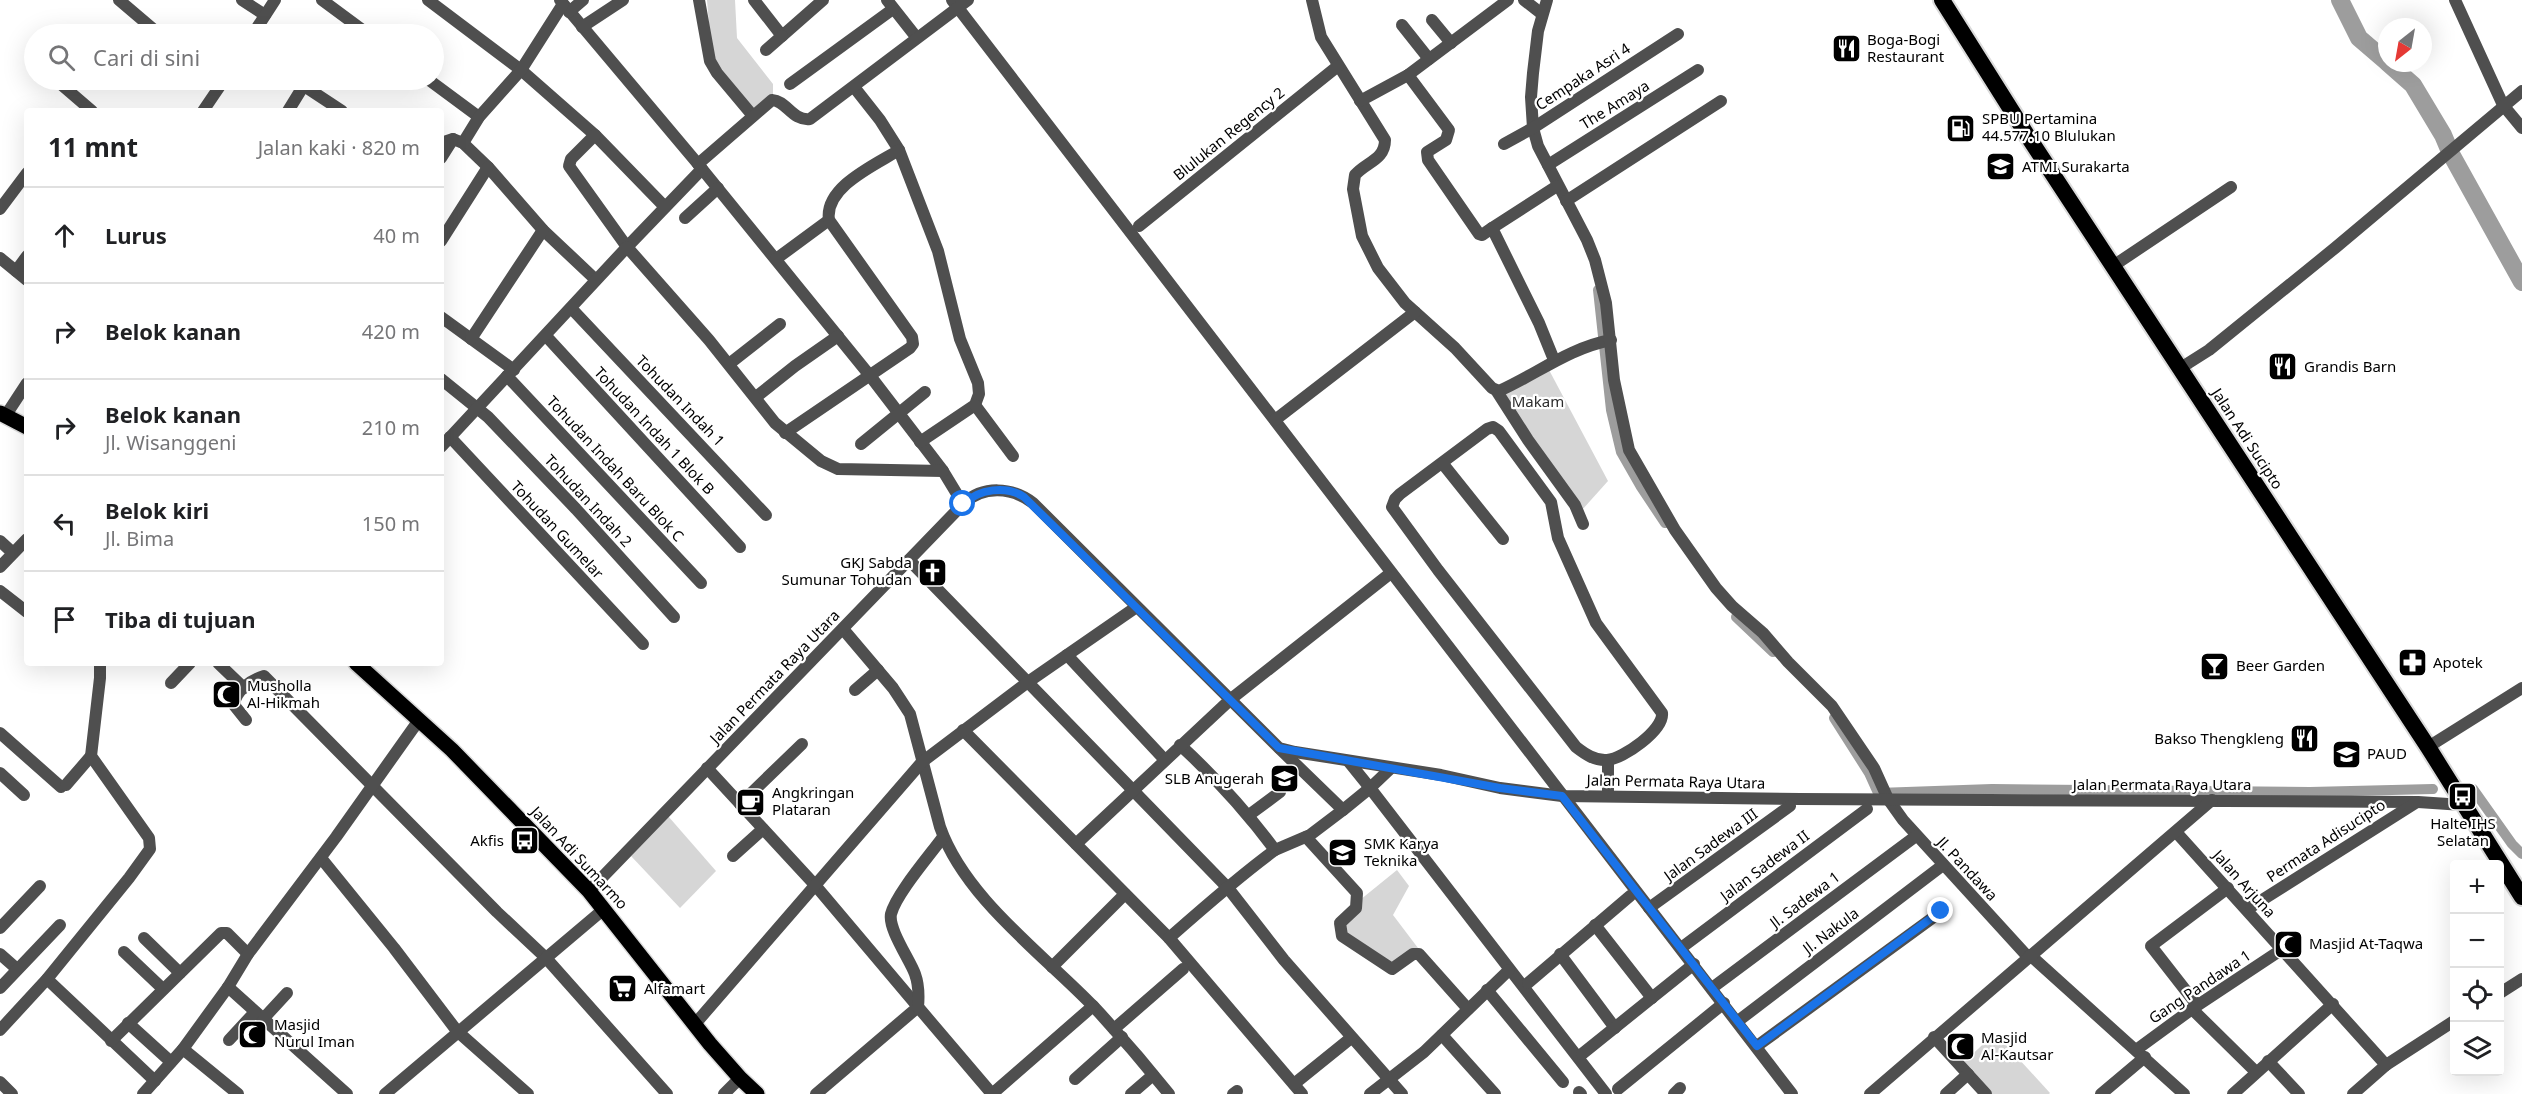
<!DOCTYPE html>
<html lang="id">
<head>
<meta charset="utf-8">
<style>
	body { margin:0; font-family:"Noto Sans",sans-serif; background:#f6f6f6; color:#202124 }
	.controls { position:absolute; right:18px; bottom:18px; display:grid; overflow:hidden; border-radius:6px; box-shadow:0 6px 24px #0002 }
	.controls button { width:54px; height:54px; display:grid; place-items:center; padding:0; border:0; border-bottom:2px solid #e0e0e0; background:#fff; color:#202124; font:30px sans-serif }
	.compass { position:absolute; left:2378px; top:18px; width:54px; height:54px; border-radius:50%; background:#fff; box-shadow:0 6px 24px #0002; rotate:211deg }
	.stop { position:absolute; width:18px; height:18px; margin:-14px; border:4px solid #1a73e8; border-radius:50%; background:#fff }
	.stop.end { background:#1a73e8; border-color:#fff; box-shadow:0 2px 6px #0008 }
	.list { margin:0; padding:0; list-style:none }
	h2 { display:flex; justify-content:space-between; align-items:center; height:78px; margin:0; padding:0 24px; font-size:26px }
	h2 small { font-size:20px; font-weight:400; color:#757577 }
	.list li { display:grid; grid-template-columns:39px 1fr auto; gap:18px; align-items:center; box-sizing:border-box; height:96px; padding:0 24px; border-top:2px solid #e0e0e0 }
	.list b { display:block; font-size:22px; white-space:nowrap }
	.list p { margin:0; font-size:20px; white-space:nowrap; color:#757577 }
	.list em { font-size:20px; font-style:normal; color:#757577 }
	.icon { flex:none; width:33px; height:33px; fill:none; stroke:currentColor; stroke-width:2; stroke-linecap:round; stroke-linejoin:round }
	.map { position:relative; flex:none; width:2522px; height:1094px; overflow:hidden }
	.search { position:absolute; background:#fff; box-shadow:0 6px 24px #0002; left:24px; top:24px; width:420px; height:66px; display:flex; align-items:center; gap:15px; box-sizing:border-box; padding:0 21px; border-radius:33px; color:#757577; font-size:22px }
	.panel { position:absolute; background:#fff; box-shadow:0 6px 24px #0002; left:24px; top:108px; width:420px; height:558px; border-radius:6px }
	.map>svg:first-child { display:block }
</style>
</head>
<body>
<div class="map">
<svg width="2522" height="1094" viewBox="0 0 2522 1094">
	<rect width="100%" height="100%" fill="#fff"/>
	<g fill="#d6d6d6">
		<polygon points="707,0 735,0 737,38 773,84 773,97 753,111 715,64 710,37"/>
		<polygon points="1548,368 1608,481 1582,510 1502,394"/>
		<polygon points="668,816 716,871 680,908 631,856"/>
		<polygon points="1397,870 1409,886 1393,915 1418,948 1395,967 1344,936 1341,926 1360,900"/>
		<polygon points="1995,1033 2050,1093 2049,1094 1990,1094 1962,1064"/>
	</g>
	<g fill="none" stroke-linecap="round" stroke-linejoin="round">
		<g stroke="#9d9d9d" stroke-width="10">
			<polyline points="1598,290 1611,410 1621,452 1641,487 1665,523"/>
			<polyline points="1736,617 1773,652"/>
			<polyline points="1834,718 1869,773 1878,793 1992,789 2310,792 2433,789"/>
			<polyline points="2473,789 2512,844 2522,854"/>
		</g>
		<g stroke="#9d9d9d" stroke-width="18">
			<polyline points="2340,0 2359,38 2387,62"/>
			<polyline points="2388,63 2413,85 2443,135 2451,154 2522,282"/>
		</g>
		<defs>
			<g id="major">
				<polyline points="0,413 27,427"/>
				<polyline points="356,663 452,750 589,891 710,1044 740,1078 757,1094"/>
			</g>
			<polyline id="highway" points="1942,0 2027,135 2428,747 2522,897"/>
		</defs>
		<use href="#major" stroke="#dbdbdb" stroke-width="18"/>
		<use href="#highway" stroke="#dbdbdb" stroke-width="20"/>
		<g stroke="#4f4f4f" stroke-width="12">
			<polyline points="119,0 159,34"/>
			<polyline points="242,0 265,15"/>
			<polyline points="322,0 368,34"/>
			<polyline points="428,0 521,70 595,135 665,207"/>
			<polyline points="560,0 698,164 871,377 943,471 963,504"/>
			<polyline points="699,0 710,61 717,73 753,116"/>
			<polyline points="754,0 782,36 823,0"/>
			<polyline points="887,0 913,33"/>
			<polyline points="952,0 1792,1094"/>
			<path d="M1312,0L1321,37L1385,140C1385,160 1366,162 1355,175L1353,189L1362,236L1378,268L1405,303L1455,348L1492,388L1499,391C1537,374 1569,348 1611,340"/>
			<polyline points="1524,0 1542,14"/>
			<polyline points="1547,0 1538,31 1533,73 1531,97 1533,128 1538,146 1587,240 1595,260 1606,303 1614,380 1629,450 1675,530 1716,588 1732,606 1763,633 1788,662 1832,706 1874,768 1888,799 1903,820 2028,957"/>
			<polyline points="2455,0 2503,105 2522,128"/>
			<polyline points="569,12 583,0"/>
			<polyline points="1432,20 1451,43"/>
			<polyline points="1402,25 1429,59"/>
			<polyline points="582,27 623,0"/>
			<polyline points="253,34 275,0"/>
			<polyline points="766,50 782,36"/>
			<polyline points="1408,75 1449,130 1446,140 1427,152 1428,160 1479,234 1482,235 1492,228"/>
			<polyline points="56,80 92,111"/>
			<polyline points="295,80 342,111"/>
			<polyline points="429,80 479,117"/>
			<polyline points="790,84 893,9"/>
			<polyline points="854,87 880,120 899,150 938,251 960,339 978,383 979,394 975,405 920,442"/>
			<polyline points="1360,101 1408,75 1508,0"/>
			<polyline points="203,111 224,80"/>
			<polyline points="288,111 304,85"/>
			<polyline points="595,135 571,159 569,166 627,247 702,169"/>
			<polyline points="441,143 453,139 463,143 488,167 543,230 596,280"/>
			<polyline points="463,143 479,117 521,70 563,4"/>
			<polyline points="1504,144 1533,128 1678,34"/>
			<polyline points="441,158 453,139"/>
			<path d="M698,164L772,100C787,101 792,121 810,119L968,0"/>
			<polyline points="1548,165 1698,70"/>
			<polyline points="1566,201 1721,101"/>
			<polyline points="0,209 27,173"/>
			<polyline points="685,218 718,188"/>
			<polyline points="1139,226 1338,66"/>
			<polyline points="441,241 488,167"/>
			<polyline points="0,258 27,280"/>
			<polyline points="776,259 829,220"/>
			<polyline points="2113,266 2231,187"/>
			<polyline points="16,271 27,256"/>
			<polyline points="571,308 766,515"/>
			<polyline points="441,317 514,370"/>
			<polyline points="546,336 740,547"/>
			<polyline points="471,339 543,230"/>
			<polyline points="1554,360 1539,323 1492,228 1557,186"/>
			<polyline points="729,364 780,324"/>
			<polyline points="2179,369 2209,350 2335,248 2522,91"/>
			<polyline points="507,376 701,583"/>
			<polyline points="441,379 488,417 576,509 674,617"/>
			<polyline points="1496,390 1528,440 1575,505 1583,524"/>
			<polyline points="756,397 795,366 838,336"/>
			<polyline points="975,405 1013,456"/>
			<polyline points="6,415 27,383"/>
			<polyline points="1275,420 1415,312"/>
			<path d="M1493,427L1499,431L1551,502L1558,538L1596,623L1662,713C1664,730 1623,759 1607,760C1595,761 1585,754 1576,747L1438,570L1392,507L1395,499L1400,494L1487,429Z"/>
			<path d="M785,433L910,348L913,344L912,337L829,220C824,187 875,165 899,150"/>
			<polyline points="450,437 643,644"/>
			<polyline points="861,444 925,392"/>
			<polyline points="441,447 627,247 709,340 775,423 821,461 838,469 943,471"/>
			<polyline points="1443,464 1503,539"/>
			<polyline points="0,541 13,553"/>
			<polyline points="909,560 1228,888 1284,960 1402,1094"/>
			<polyline points="0,567 27,539"/>
			<polyline points="0,591 27,612"/>
			<path d="M843,629L893,688L910,714L940,827C965,898 1043,954 1094,1007C1120,1035 1145,1064 1169,1094"/>
			<polyline points="1067,655 1165,760"/>
			<polyline points="218,663 244,688"/>
			<polyline points="171,683 190,663"/>
			<polyline points="855,690 878,670"/>
			<path d="M246,720L234,705C235,691 251,680 264,676L497,912L546,958L667,1094"/>
			<polyline points="963,730 1169,938 1302,1094"/>
			<polyline points="0,733 61,787"/>
			<path d="M1180,745C1216,778 1246,811 1275,850L1310,835L1343,810"/>
			<polyline points="2428,747 2522,688"/>
			<polyline points="1280,749 1343,810 1370,788 1606,1094"/>
			<polyline points="1349,762 1370,788 1390,769"/>
			<polyline points="707,768 815,885 918,1007 816,1094"/>
			<polyline points="0,773 24,795"/>
			<polyline points="66,785 91,756"/>
			<polyline points="1608,796 1608,760"/>
			<polyline points="740,804 802,744"/>
			<polyline points="1249,815 1280,792"/>
			<polyline points="2176,832 2386,1065"/>
			<path d="M943,837C930,855 896,894 891,914C888,929 910,960 915,974C919,985 919,996 918,1007L992,1094L1093,1006"/>
			<polyline points="1306,837 1357,893 1356,908 1340,923 1342,936 1392,969 1413,954 1419,954 1468,1009"/>
			<polyline points="1076,844 1231,699 1387,576"/>
			<polyline points="733,856 763,829"/>
			<polyline points="321,858 394,948 457,1031 528,1094"/>
			<path d="M589,891L963,504C983,485 1012,487 1033,503L1279,748L1295,752L1441,775L1500,788L1562,796L1800,799L2418,802L2463,805"/>
			<polyline points="2251,907 2417,802"/>
			<polyline points="1649,908 1790,806"/>
			<polyline points="1595,925 1652,998"/>
			<polyline points="0,928 40,886"/>
			<polyline points="144,938 180,973"/>
			<path d="M1169,938C1203,908 1238,877 1275,850"/>
			<polyline points="1681,948 1867,809"/>
			<polyline points="124,952 163,989"/>
			<polyline points="0,954 17,969"/>
			<polyline points="1560,954 1615,1028"/>
			<polyline points="2030,955 2184,1094"/>
			<polyline points="1052,967 1125,894"/>
			<polyline points="47,979 155,1081"/>
			<polyline points="1528,983 1630,896"/>
			<polyline points="228,987 347,1094"/>
			<polyline points="0,988 60,925"/>
			<polyline points="1712,988 1916,836"/>
			<polyline points="1487,990 1563,1082"/>
			<polyline points="2500,993 2522,979"/>
			<polyline points="2197,1005 2151,946 2228,888"/>
			<polyline points="2192,1009 2256,1072"/>
			<polyline points="263,1019 287,993"/>
			<polyline points="1738,1021 1943,865"/>
			<polyline points="128,1023 171,1062"/>
			<polyline points="695,1024 922,762 1028,682 1135,608"/>
			<polyline points="1114,1029 1183,969"/>
			<polyline points="0,1030 47,979 129,878 150,849 149,838 91,756 100,678 100,663"/>
			<polyline points="1442,1035 1495,1094"/>
			<polyline points="1934,1037 1986,1094"/>
			<polyline points="229,1040 255,1012"/>
			<polyline points="111,1041 221,933 227,933 248,954"/>
			<polyline points="1757,1046 1942,911"/>
			<polyline points="183,1049 238,1094"/>
			<polyline points="2136,1050 2192,1009 2281,950"/>
			<polyline points="1582,1054 1694,964"/>
			<polyline points="2268,1061 2299,1094"/>
			<polyline points="1075,1079 1122,1037"/>
			<polyline points="0,1082 12,1094"/>
			<polyline points="1294,1084 1351,1038"/>
			<polyline points="1618,1089 1724,1003"/>
			<polyline points="1579,1092 1581,1094"/>
			<polyline points="143,1094 183,1049 228,987 248,954 336,837 419,720"/>
			<polyline points="385,1094 604,909"/>
			<polyline points="724,1094 740,1078"/>
			<polyline points="1131,1094 1153,1075"/>
			<polyline points="1233,1094 1237,1091"/>
			<polyline points="1370,1094 1424,1052 1509,970"/>
			<polyline points="1674,1094 1680,1088"/>
			<polyline points="1870,1094 2212,800"/>
			<polyline points="1946,1094 1968,1074"/>
			<polyline points="2101,1094 2145,1057"/>
			<polyline points="2233,1094 2333,1004"/>
			<polyline points="2353,1094 2386,1065 2454,1021"/>
		</g>
		<use href="#major" stroke="#000" stroke-width="15"/>
		<use href="#highway" stroke="#000" stroke-width="16"/>
	</g>
	<g fill="none" stroke-linecap="round" stroke-linejoin="round">
		<path stroke="#1a73e8" stroke-width="8" d="M963,504C979,489 1006,485 1024,497L1279,748L1500,788L1562,796L1757,1046L1941,911"/>
	</g>
	<defs>
		<symbol id="restaurant-square" viewBox="-11 -11 22 22"><rect x="-9" y="-9" width="18" height="18" rx="4" fill="#000" stroke="#fff"/><path d="M-5-6h1v4h1v-4h1v4h1v-4h1v5L-1.5 .5V6h-2V.5L-5-1ZM5-6V6H3V1.5H1.5Q1.5-4 5-6Z" fill="#fff"/></symbol>
		<symbol id="fuel-square" viewBox="-11 -11 22 22"><rect x="-9" y="-9" width="18" height="18" rx="4" fill="#000" stroke="#fff"/><path d="M-5.5-6h7V0h2V4h1.3V-2.5L3-4.5l.8-.8L6-3V5H2.5V1h-1V6h-7ZM-4.2-4.7v3.2H.2V-4.7Z" fill="#fff"/></symbol>
		<symbol id="university-square" viewBox="-11 -11 22 22"><rect x="-9" y="-9" width="18" height="18" rx="4" fill="#000" stroke="#fff"/><path d="M0-5L7-2L0 1L-7-2ZM-4 1L0 2.5L4 1V4Q0 6-4 4Z" fill="#fff"/></symbol>
		<symbol id="church-square" viewBox="-11 -11 22 22"><rect x="-9" y="-9" width="18" height="18" rx="4" fill="#000" stroke="#fff"/><path d="M-1.2-6h2.4v3.5h3.3v2.4h-3.3V6h-2.4V-.1h-3.3v-2.4h3.3Z" fill="#fff"/></symbol>
		<symbol id="pharmacy-square" viewBox="-11 -11 22 22"><rect x="-9" y="-9" width="18" height="18" rx="4" fill="#000" stroke="#fff"/><path d="M-2-6h4v4h4v4h-4v4h-4v-4h-4v-4h4Z" fill="#fff"/></symbol>
		<symbol id="bar-square" viewBox="-11 -11 22 22"><rect x="-9" y="-9" width="18" height="18" rx="4" fill="#000" stroke="#fff"/><path d="M-6-5H6L.8 .8V4.5H3.5V6h-7V4.5H-.8V.8Z" fill="#fff"/></symbol>
		<symbol id="mosque-square" viewBox="-11 -11 22 22"><rect x="-9" y="-9" width="18" height="18" rx="4" fill="#000" stroke="#fff"/><path d="M3.5-4.9A6 6 0 1 0 3.5 4.9A5 5 0 1 1 3.5-4.9Z" fill="#fff"/></symbol>
		<symbol id="school-square" viewBox="-11 -11 22 22"><rect x="-9" y="-9" width="18" height="18" rx="4" fill="#000" stroke="#fff"/><path d="M0-5L7-2L0 1L-7-2ZM-4 1L0 2.5L4 1V4Q0 6-4 4Z" fill="#fff"/></symbol>
		<symbol id="bus-square" viewBox="-11 -11 22 22"><rect x="-9" y="-9" width="18" height="18" rx="4" fill="#000" stroke="#fff"/><path d="M-5-6H5V4H4V6H2V4H-2V6H-4V4H-5ZM-3.5-4V0h7V-4ZM-3.5 1.2v1.5H-2V1.2ZM2 1.2v1.5H3.5V1.2Z" fill="#fff"/></symbol>
		<symbol id="cafe-square" viewBox="-11 -11 22 22"><rect x="-9" y="-9" width="18" height="18" rx="4" fill="#000" stroke="#fff"/><path d="M-5.5-4.5H6V0H3Q3 3.5 0 3.5H-2.5Q-5.5 3.5-5.5 0ZM3-3.2v2h1.7v-2ZM-6 4.5H4V6H-6Z" fill="#fff"/></symbol>
		<symbol id="supermarket-square" viewBox="-11 -11 22 22"><rect x="-9" y="-9" width="18" height="18" rx="4" fill="#000" stroke="#fff"/><path d="M-6-5.5h2.5l.6 2H6L4.5 2H-2.5L-4.4-4H-6ZM-1.5 3.2a1.3 1.3 0 1 0 .1 0ZM3 3.2a1.3 1.3 0 1 0 .1 0Z" fill="#fff"/></symbol>
	</defs>
	<g fill-rule="evenodd">
		<use href="#restaurant-square" x="1830" y="32" width="33" height="33"/>
		<use href="#fuel-square" x="1944" y="112" width="33" height="33"/>
		<use href="#university-square" x="1984" y="150" width="33" height="33"/>
		<use href="#restaurant-square" x="2266" y="350" width="33" height="33"/>
		<use href="#church-square" x="916" y="556" width="33" height="33"/>
		<use href="#pharmacy-square" x="2396" y="646" width="33" height="33"/>
		<use href="#bar-square" x="2198" y="650" width="33" height="33"/>
		<use href="#mosque-square" x="210" y="678" width="33" height="33"/>
		<use href="#restaurant-square" x="2288" y="722" width="33" height="33"/>
		<use href="#school-square" x="2330" y="738" width="33" height="33"/>
		<use href="#school-square" x="1268" y="762" width="33" height="33"/>
		<use href="#bus-square" x="2446" y="780" width="33" height="33"/>
		<use href="#cafe-square" x="734" y="786" width="33" height="33"/>
		<use href="#bus-square" x="508" y="824" width="33" height="33"/>
		<use href="#school-square" x="1326" y="836" width="33" height="33"/>
		<use href="#mosque-square" x="2272" y="928" width="33" height="33"/>
		<use href="#supermarket-square" x="606" y="972" width="33" height="33"/>
		<use href="#mosque-square" x="236" y="1018" width="33" height="33"/>
		<use href="#mosque-square" x="1944" y="1030" width="33" height="33"/>
	</g>
	<g text-anchor="middle" stroke-width="4.5" stroke-linejoin="round" paint-order="stroke">
		<g font-size="15" fill="#000" stroke="#fff" text-anchor="start">
			<text x="1867" y="45">Boga-Bogi<tspan x="1867" dy="17">Restaurant</tspan></text>
			<text x="1982" y="124">SPBU Pertamina<tspan x="1982" dy="17">44.577.10 Blulukan</tspan></text>
			<text x="2022" y="172">ATMI Surakarta</text>
			<text x="2304" y="372">Grandis Barn</text>
			<text x="912" y="568" text-anchor="end">GKJ Sabda<tspan x="912" dy="17">Sumunar Tohudan</tspan></text>
			<text x="2433" y="668">Apotek</text>
			<text x="2236" y="671">Beer Garden</text>
			<text x="247" y="691">Musholla<tspan x="247" dy="17">Al-Hikmah</tspan></text>
			<text x="2284" y="744" text-anchor="end">Bakso Thengkleng</text>
			<text x="2367" y="759">PAUD</text>
			<text x="1264" y="784" text-anchor="end">SLB Anugerah</text>
			<text x="772" y="798">Angkringan<tspan x="772" dy="17">Plataran</tspan></text>
			<text x="2463" y="829" text-anchor="middle">Halte IHS<tspan x="2463" dy="17">Selatan</tspan></text>
			<text x="504" y="846" text-anchor="end">Akfis</text>
			<text x="1364" y="849">SMK Karya<tspan x="1364" dy="17">Teknika</tspan></text>
			<text x="2309" y="949">Masjid At-Taqwa</text>
			<text x="644" y="994">Alfamart</text>
			<text x="274" y="1030">Masjid<tspan x="274" dy="17">Nurul Iman</tspan></text>
			<text x="1981" y="1043">Masjid<tspan x="1981" dy="17">Al-Kautsar</tspan></text>
		</g>
		<g font-size="15" fill="#000" stroke="#fff">
			<text transform="translate(1583 77) rotate(-33)" y="5">Cempaka Asri 4</text>
			<text transform="translate(1615 105) rotate(-32)" y="5">The Amaya</text>
			<text transform="translate(1229 134) rotate(-39)" y="5">Blulukan Regency 2</text>
			<text transform="translate(680 401) rotate(46)" y="5">Tohudan Indah 1</text>
			<text transform="translate(654 431) rotate(47)" y="5">Tohudan Indah 1 Blok B</text>
			<text transform="translate(2247 439) rotate(57)" y="5">Jalan Adi Sucipto</text>
			<text transform="translate(615 469) rotate(47)" y="5">Tohudan Indah Baru Blok C</text>
			<text transform="translate(588 501) rotate(47)" y="5">Tohudan Indah 2</text>
			<text transform="translate(557 530) rotate(47)" y="5">Tohudan Gumelar</text>
			<text transform="translate(775 677) rotate(-46)" y="5">Jalan Permata Raya Utara</text>
			<text transform="translate(1676 782) rotate(1)" y="5">Jalan Permata Raya Utara</text>
			<text x="2162" y="790">Jalan Permata Raya Utara</text>
			<text transform="translate(2326 841) rotate(-33)" y="5">Permata Adisucipto</text>
			<text transform="translate(1711 845) rotate(-36)" y="5">Jalan Sadewa III</text>
			<text transform="translate(579 858) rotate(47)" y="5">Jalan Adi Sumarmo</text>
			<text transform="translate(1765 866) rotate(-37)" y="5">Jalan Sadewa II</text>
			<text transform="translate(1967 869) rotate(47)" y="5">Jl. Pandawa</text>
			<text transform="translate(2244 884) rotate(48)" y="5">Jalan Arjuna</text>
			<text transform="translate(1805 900) rotate(-37)" y="5">Jl. Sadewa 1</text>
			<text transform="translate(1831 931) rotate(-37)" y="5">Jl. Nakula</text>
			<text transform="translate(2200 987) rotate(-34)" y="5">Gang Pandawa 1</text>
		</g>
		<g font-size="15" fill="#2d2d2d" stroke="#fff">
			<text x="1538" y="407">Makam</text>
		</g>
	</g>
</svg>
<div class="controls">
<button>+</button>
<button>−</button>
<button><svg class="icon" aria-label="locate" viewBox="0 0 24 24"><circle cx="12" cy="12" r="6"/><path d="M12 2v4M12 18v4M2 12h4M18 12h4"/></svg></button>
<button><svg class="icon" aria-label="layers" viewBox="0 0 24 24"><path d="M12 4l9 5-9 5-9-5zM3 14l9 5 9-5"/></svg></button>
</div>
<svg class="compass" viewBox="-18 -18 36 36"><path d="M0-13l5 13h-10z" fill="#e53935"/><path d="M0 13l5-13h-10z" fill="#757577"/></svg>
<div class="stop" style="left:963px;top:504px"></div>
<div class="stop end" style="left:1941px;top:911px"></div>
<div class="search"><svg class="icon" aria-label="search" viewBox="0 0 24 24"><circle cx="10" cy="10" r="6"/><path d="M15 15l6 6"/></svg>Cari di sini</div>
<section class="panel">
<h2>11 mnt<small>Jalan kaki · 820 m</small></h2>
<ul class="list">
<li><svg class="icon" aria-label="ahead" viewBox="0 0 24 24"><path d="M12 20V5M6 11l6-6 6 6"/></svg><div><b>Lurus</b></div><em>40 m</em></li>
<li><svg class="icon" aria-label="right" viewBox="0 0 24 24"><path d="M7 20v-9h11M14 6l5 5-5 5"/></svg><div><b>Belok kanan</b></div><em>420 m</em></li>
<li><svg class="icon" aria-label="right" viewBox="0 0 24 24"><path d="M7 20v-9h11M14 6l5 5-5 5"/></svg><div><b>Belok kanan</b><p>Jl. Wisanggeni</p></div><em>210 m</em></li>
<li><svg class="icon" aria-label="left" viewBox="0 0 24 24"><path d="M17 20v-9H6M10 6l-5 5 5 5"/></svg><div><b>Belok kiri</b><p>Jl. Bima</p></div><em>150 m</em></li>
<li><svg class="icon" aria-label="arrive" viewBox="0 0 24 24"><path d="M6 21V4h12l-3 4 3 4H6"/></svg><div><b>Tiba di tujuan</b></div></li>
</ul>
</section>
</div>
</body>
</html>
